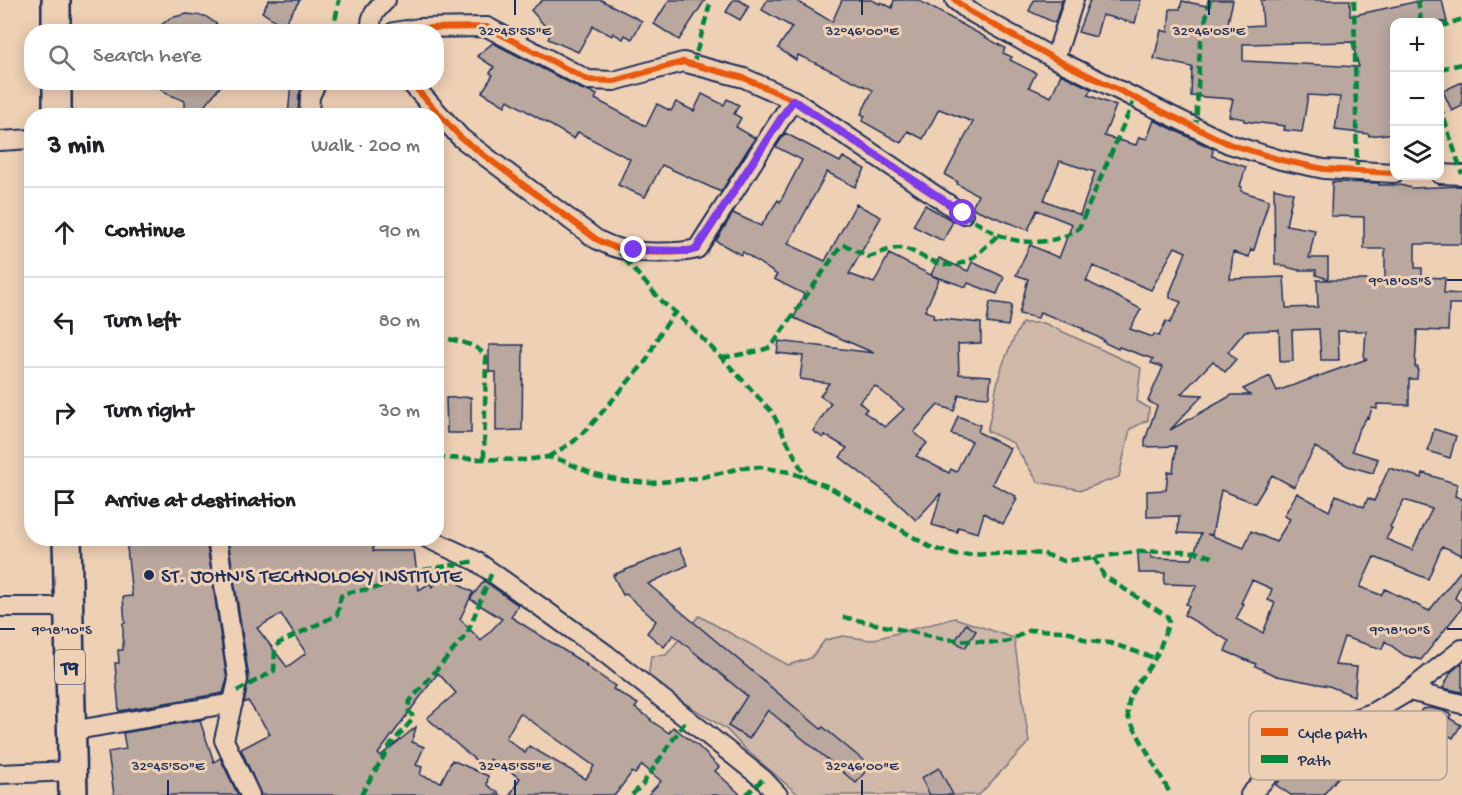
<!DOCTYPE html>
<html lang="en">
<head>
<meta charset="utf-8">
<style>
	body { margin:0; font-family:"Gochi Hand",sans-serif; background:#f2f2f2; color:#202124 }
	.controls { position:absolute; right:18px; top:18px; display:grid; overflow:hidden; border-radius:12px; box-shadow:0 3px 15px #0003 }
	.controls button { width:54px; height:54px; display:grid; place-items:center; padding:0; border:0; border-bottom:2px solid #e0e0e0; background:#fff; color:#202124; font:30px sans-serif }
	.stop { position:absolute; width:18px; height:18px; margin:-14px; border:4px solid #7c3aed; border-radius:50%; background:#fff }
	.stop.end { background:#7c3aed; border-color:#fff; box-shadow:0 2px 6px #0008 }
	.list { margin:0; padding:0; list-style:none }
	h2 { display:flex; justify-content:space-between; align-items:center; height:78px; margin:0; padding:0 24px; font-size:26px }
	h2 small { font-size:20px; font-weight:400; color:#757577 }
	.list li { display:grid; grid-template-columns:39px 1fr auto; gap:18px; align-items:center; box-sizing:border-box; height:90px; padding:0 24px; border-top:2px solid #e0e0e0 }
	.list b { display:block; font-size:22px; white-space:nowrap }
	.list em { font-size:20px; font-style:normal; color:#757577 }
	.icon { flex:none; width:33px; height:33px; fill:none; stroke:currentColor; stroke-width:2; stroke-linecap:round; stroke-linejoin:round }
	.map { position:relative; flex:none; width:1462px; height:795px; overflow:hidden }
	.search { position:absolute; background:#fff; box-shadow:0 3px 15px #0003; left:24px; top:24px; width:420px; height:66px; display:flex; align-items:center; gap:15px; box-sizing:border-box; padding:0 21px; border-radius:24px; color:#757577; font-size:22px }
	.panel { position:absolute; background:#fff; box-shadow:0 3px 15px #0003; left:24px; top:108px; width:420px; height:438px; border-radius:24px }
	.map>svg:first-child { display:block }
</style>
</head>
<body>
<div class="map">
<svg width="1462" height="795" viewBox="0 0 1462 795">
	<rect width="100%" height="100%" fill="#eed0b4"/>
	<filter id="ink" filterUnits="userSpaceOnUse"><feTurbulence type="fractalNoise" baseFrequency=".0167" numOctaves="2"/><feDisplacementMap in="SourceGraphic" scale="12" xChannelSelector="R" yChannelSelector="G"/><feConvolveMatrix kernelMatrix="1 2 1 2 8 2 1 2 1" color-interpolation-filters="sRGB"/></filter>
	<g filter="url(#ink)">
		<g fill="#cfb8a8" stroke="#757483" stroke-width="1.5">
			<path d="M1022,323H1044L1141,368L1137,401L1149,408L1148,420L1130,429L1119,477L1082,490L1038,482L1013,443L987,431C991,417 993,403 996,389C1000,367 1011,343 1022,323Z"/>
			<polygon points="699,616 788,665 811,658 825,640 843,636 871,640 955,618 1014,638 1029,742 979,795 799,795 745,749 726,729 648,680 651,656 666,655"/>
		</g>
		<g fill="#baa89f" stroke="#1b2f5e" stroke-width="1.5" fill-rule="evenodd">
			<polygon points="269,0 300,0 283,26 262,12"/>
			<polygon points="543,0 601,0 642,21 632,39 625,35 623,39 613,33 612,36 593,26 578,52 548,39 551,33 531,10"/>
			<polygon points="669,0 705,0 679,40 654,24"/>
			<polygon points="733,0 739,0 749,6 740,20 726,12"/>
			<path d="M767,0H795L832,22L842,0H872L880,4L881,2L892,8L894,0H918L1005,48L1003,53L1012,57L1010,60L1036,73L1029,87L1051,97L1061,74L1091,89L1088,95L1116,106L1104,136L1136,145L1139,137L1147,139L1154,120L1213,149L1212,156L1246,167L1240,186L1242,187L1241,191L1269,200L1254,250L1251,249L1249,257L1233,252L1230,279L1284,277L1286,308L1318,307L1317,280H1385V249H1364V217L1331,216L1332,182L1379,183V185H1400L1412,188L1462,186V244H1415V268H1422V277L1445,278L1444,293L1462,294V304H1449L1448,331L1417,330L1415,367H1418L1417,379H1409V405L1377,404V409L1372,408L1369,418L1367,417L1358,431L1352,451L1378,459L1373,473L1348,466L1315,447L1294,487L1272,475L1255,503L1221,490L1212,535L1207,534L1244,548L1251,531L1276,542L1290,519L1284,516L1297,493L1329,511L1336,495L1364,507L1368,498L1374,501L1389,468L1422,478L1423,473L1457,484L1455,496L1462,499V555L1442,546L1428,579L1374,557L1360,587L1381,595L1385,589L1429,611L1462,569V582L1455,598L1462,604V608L1421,660L1404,655L1385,641L1382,649L1344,637L1335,665L1357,667L1354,696L1329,686L1277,676L1255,666L1256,664L1225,651L1229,641L1184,615L1189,606L1186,604L1197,585L1164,584L1165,573H1139L1138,553H1151V558L1192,559L1201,534L1178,533L1179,516L1147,517V491L1166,490L1168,472H1173L1176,446L1145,447V440L1157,406L1148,401L1163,367L1151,363L1153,359L1119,347L1118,349L1103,342L1104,340L1083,330L1084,329L1040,312L1038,318L1019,314L1028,279L1016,275L1030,245L1059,258L1072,224L1037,210L1028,230L972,208L978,195L957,184L958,182L945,175L973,122L939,109L923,139L908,131L901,143L862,121L865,116L861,114L873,90L798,55L796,60L778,48L792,27L762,10ZM1060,161L1095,172L1080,215L1044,200ZM1175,247L1186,252L1170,293V298L1181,302L1170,323L1166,321L1159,336L1154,334L1153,337L1130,329L1141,309L1086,281L1093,266L1151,290ZM1319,329L1321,360H1339L1338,331H1366L1364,359H1367L1277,391L1270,376L1243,389L1250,395H1232L1170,430L1203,395L1181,394L1213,361L1225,372L1236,359L1228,352L1245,331L1279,330L1280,362L1293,361L1292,330ZM1404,500L1432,509L1412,550L1386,539L1392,528L1390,527ZM1252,580L1272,589L1268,600L1275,603L1263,633L1236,619L1244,604L1241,603Z"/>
			<polygon points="1034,0 1062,0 1055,23 1029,11"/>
			<polygon points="1090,0 1141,0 1135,23 1102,15 1096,37 1078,32"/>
			<path d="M1208,0H1233L1227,27L1263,25L1261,0H1350V16L1424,0H1442L1447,22H1395V133L1369,136V134L1335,130L1340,97L1308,95L1302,132L1284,130L1285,126L1244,121V119L1229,116L1233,99L1191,96L1192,67L1154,59L1161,30L1168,32L1170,9H1180L1182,1L1207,6ZM1352,42L1359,67L1243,61V44Z"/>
			<polygon points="187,14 205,16 228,32 153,32 170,18"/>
			<polygon points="493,43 583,90 590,91 597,95 595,99 646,126 657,104 671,111 676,102 694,111 702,94 724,105 727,99 739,105 734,114 741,118 736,127 755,138 721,192 662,165 645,197 618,185 630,159 578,132 574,139 508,100 505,106 482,92 493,75 490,73 494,67 477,56"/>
			<polygon points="154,82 224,82 196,116 185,116 185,101 165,93"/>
			<polygon points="291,82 304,82 299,95 298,116 288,116"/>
			<polygon points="1462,82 1462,106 1452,111 1443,91"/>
			<path d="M785,133L840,162L843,157L865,169L855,187L827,172L788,244L825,261L856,204L881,217L849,274L874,283L889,254L939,279L925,311L934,314L933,318L981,323V343L958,344L959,374L991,376L989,397L959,395L954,411L938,405L914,432L927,443L916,456L949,473L951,469L956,472L972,441L951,434L958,416L980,425L978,432L1010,448L992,484L1016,496L1015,498L1017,499L1003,524L984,513L978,533L958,527L957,532L932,525L941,493L916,520L889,495L840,457L847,448L825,435L823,438L813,431L831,403L820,396L829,383L800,379L803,356L777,353L779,341L874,353L794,318L804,294L774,279L777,275L743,252L741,255L716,241L733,213L761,226L778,200L780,202L802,160L776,147ZM875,386L904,409L885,427L864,412L867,409L859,402Z"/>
			<polygon points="1274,188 1293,193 1286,225 1315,230 1309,258 1328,258 1328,279 1316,275 1316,270 1298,270 1275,264"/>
			<polygon points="925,205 953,221 943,241 913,226"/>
			<polygon points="939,258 968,271 972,262 1004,277 997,294 968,283 966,287 931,275"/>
			<polygon points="990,302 1012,305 1008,326 987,323"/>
			<polygon points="489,345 523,345 522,430 496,431 496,372 489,372"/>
			<polygon points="471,397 471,433 447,433 446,398"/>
			<polygon points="1434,429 1456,436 1450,458 1428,451"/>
			<polygon points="126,538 206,538 227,680 223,693 119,711 115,663 119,663 118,650 123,650 123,623 125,623 123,597 132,596"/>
			<path d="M373,538V551H414L419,590L430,583L432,587L450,572L463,587L473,592L460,619L481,641L502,619L470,599L484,581L518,605L511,617L587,665L586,666L615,686L613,689L638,704L635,708L651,719L650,720L669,733L673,727L698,746L719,767L715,771L741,795H648L661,781L642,765L635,774L632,772L615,795H510L520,778L490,759L489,772L427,718L456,693L438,673L378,754L380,756L416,727L412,742L424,747L416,765L422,767L420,775L441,782L452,760L488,776L487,785L501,795H261L241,749L270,734L248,701L244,703L249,678L228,539ZM281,614L306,653L287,667L257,628ZM520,713L594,766L586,779L529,746L525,753L506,738Z"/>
			<polygon points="680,548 688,565 648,584 821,729 823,727 870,766 856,783 768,710 749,739 728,726 747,696 676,637 673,635 664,647 647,633 656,621 626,594 623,595 613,575"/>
			<polygon points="966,624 976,631 965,648 955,641"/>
			<polygon points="1462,663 1462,692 1443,688 1451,672"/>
			<polygon points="1431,708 1444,711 1451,715 1449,718 1461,725 1453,738 1417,717 1422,709"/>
			<polygon points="205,719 200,721 214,762 220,758 238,795 114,795 108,752 126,749 123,733"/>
			<polygon points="1323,759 1341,774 1323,795 1291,795 1276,785 1292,766 1307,776"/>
			<polygon points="939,768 953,795 930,795 921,778"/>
		</g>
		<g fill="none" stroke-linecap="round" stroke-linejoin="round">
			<defs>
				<g id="minor">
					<polyline points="955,0 969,11 1055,59 1229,144 1281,160 1324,169 1394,173"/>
					<path d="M373,32C367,18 376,10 386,0"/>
					<polyline points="394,32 419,28 487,27 588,80 614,81 683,62 744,78 793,100 963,214"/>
					<polyline points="1055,59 1074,0"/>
					<path d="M410,82L461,138L596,239C602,242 608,245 614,247C634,254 676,254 697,249L793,100"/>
					<polyline points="309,116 310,96 317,82"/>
					<polyline points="0,141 32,139"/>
					<polyline points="1440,174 1462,175"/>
					<polyline points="217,538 238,680 224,740 250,795"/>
					<polyline points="427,538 476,561 542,608 606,654 763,779 778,795"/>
					<polyline points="0,607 69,607"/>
					<polyline points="1409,691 1462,704"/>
					<polyline points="71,731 233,703"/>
					<polyline points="0,774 72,771"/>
					<polyline points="1250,795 1299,743 1317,732 1372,713 1409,691 1462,649"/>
				</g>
				<g id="highway">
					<polyline points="56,0 56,32"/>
					<polyline points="57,82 57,116"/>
					<polyline points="67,538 73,795"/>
				</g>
			</defs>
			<use href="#minor" stroke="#1b2f5e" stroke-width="22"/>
			<use href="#highway" stroke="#1b2f5e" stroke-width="32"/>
			<use href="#minor" stroke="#eed0b4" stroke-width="18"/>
			<use href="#highway" stroke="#eed0b4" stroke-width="27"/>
			<g stroke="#00873e" stroke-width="4.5" stroke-dasharray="9 4.5" stroke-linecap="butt">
				<polyline points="1354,0 1357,172"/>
				<polyline points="1418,0 1421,22"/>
				<polyline points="1440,27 1462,19"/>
				<polyline points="333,32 339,0"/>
				<polyline points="693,65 711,0"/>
				<polyline points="1440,69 1462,64"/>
				<polyline points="1440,106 1462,174"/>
				<polyline points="1196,129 1200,45 1210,0"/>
				<path d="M963,214C975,221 986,229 999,235C1023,246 1058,244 1079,228L1135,98"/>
				<polyline points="616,249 662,302 675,312 722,358 772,412 806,478"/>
				<path d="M436,336C451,340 480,343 486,358L484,459"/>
				<path d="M722,358L759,351L771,347L841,246L845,245L868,257C878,255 888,248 899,248C908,248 917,254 925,258C962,275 973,258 998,235"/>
				<polyline points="548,457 573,442 591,425 646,361 659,335 675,312"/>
				<polyline points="436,458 524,460 548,457 561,460 595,475 625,481 652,483 698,478 742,468 760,467 790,472 829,487 930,547 956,555 1031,553 1044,554 1064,561 1136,552 1181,551 1196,552 1215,558"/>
				<path d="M1094,557L1104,576L1168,617L1169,623C1164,634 1161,648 1155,658C1142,681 1126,689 1128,717L1171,795"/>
				<polyline points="843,617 944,639 998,643 1009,641 1030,630 1067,631 1087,641 1110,643 1155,658"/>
				<polyline points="237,691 274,671 275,648 279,643 337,615 341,596 344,593 376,588 418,571 476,561"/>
				<polyline points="361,795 391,744 413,719 412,715 407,709 410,701 467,634 492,572"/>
				<polyline points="632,795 642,785 687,719"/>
				<polyline points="746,795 763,779"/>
			</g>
			<defs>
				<g id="cycleway">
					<polyline points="955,0 969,11 1055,59 1229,144 1281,160 1324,169 1394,173"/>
					<polyline points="394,32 419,28 487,27 588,80 614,81 683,62 744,78 793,100 963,214"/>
					<path d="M410,82L461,138L596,239C602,242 608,245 614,247C634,254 676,254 697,249L793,100"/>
				</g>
			</defs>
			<use href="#cycleway" stroke="#eed0b4" stroke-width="10"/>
			<use href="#cycleway" stroke="#e8590c" stroke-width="6"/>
		</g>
	</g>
	<g fill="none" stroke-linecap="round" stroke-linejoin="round" filter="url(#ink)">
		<polyline stroke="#7c3aed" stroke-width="8" points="634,250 689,251 696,249 793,100 963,213"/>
	</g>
	<path fill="none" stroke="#1b2f5e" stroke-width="2" d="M515,0V15M862,0V15M1209,0V15M1447,280H1462M0,629H15M1447,629H1462M168,780V795M515,780V795M862,780V795"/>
	<circle fill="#1b2f5e" stroke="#eed0b4" stroke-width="2" cx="149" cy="575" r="6"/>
	<g text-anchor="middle" stroke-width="6" stroke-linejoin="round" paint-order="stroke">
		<rect fill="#eed0b4" stroke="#5a5f78" stroke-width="1.5" x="55" y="650" width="30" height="34" rx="4.5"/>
		<g font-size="20" font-weight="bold" fill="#1b2f5e">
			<text x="70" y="674">T9</text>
		</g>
		<g font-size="21" fill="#1b2f5e" stroke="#eed0b4" text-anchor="start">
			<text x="161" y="582">ST. JOHN'S TECHNOLOGY INSTITUTE</text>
		</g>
	</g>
	<rect x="1249" y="711" width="198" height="69" rx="9" fill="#eed0b4" stroke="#afa09a" stroke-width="1.5"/>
	<rect x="1261" y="728" width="27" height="8" fill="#e8590c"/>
	<rect x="1261" y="755" width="27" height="8" fill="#00873e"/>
	<g font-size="16" fill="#1b2f5e">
		<text x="1298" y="738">Cycle path</text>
		<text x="1298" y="765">Path</text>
	</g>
	<g font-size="15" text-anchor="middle" fill="#1b2f5e" stroke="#eed0b4" stroke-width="6" stroke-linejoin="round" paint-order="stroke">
		<text x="515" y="35">32°45'55"E</text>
		<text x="862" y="35">32°46'00"E</text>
		<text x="1209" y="35">32°46'05"E</text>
		<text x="1400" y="285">9°18'05"S</text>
		<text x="62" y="634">9°18'10"S</text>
		<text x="1400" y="634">9°18'10"S</text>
		<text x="168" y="770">32°45'50"E</text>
		<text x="515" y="770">32°45'55"E</text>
		<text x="862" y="770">32°46'00"E</text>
	</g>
</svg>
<div class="controls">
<button>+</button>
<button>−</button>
<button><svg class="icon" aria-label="layers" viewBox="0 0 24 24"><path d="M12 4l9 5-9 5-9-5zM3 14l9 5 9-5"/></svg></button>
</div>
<div class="stop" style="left:963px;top:213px"></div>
<div class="stop end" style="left:634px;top:250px"></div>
<div class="search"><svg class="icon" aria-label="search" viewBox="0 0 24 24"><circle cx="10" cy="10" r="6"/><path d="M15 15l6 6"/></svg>Search here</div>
<section class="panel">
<h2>3 min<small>Walk · 200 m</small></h2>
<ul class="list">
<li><svg class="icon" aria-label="ahead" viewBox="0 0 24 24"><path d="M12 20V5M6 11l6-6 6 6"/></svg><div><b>Continue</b></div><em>90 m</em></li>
<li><svg class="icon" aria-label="left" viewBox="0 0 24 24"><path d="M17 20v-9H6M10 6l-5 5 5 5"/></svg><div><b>Turn left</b></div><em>80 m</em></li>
<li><svg class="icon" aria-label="right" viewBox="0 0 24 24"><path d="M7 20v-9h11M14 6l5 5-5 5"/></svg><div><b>Turn right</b></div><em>30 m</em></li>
<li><svg class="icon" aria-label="arrive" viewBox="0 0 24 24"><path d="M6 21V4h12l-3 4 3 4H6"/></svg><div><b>Arrive at destination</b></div></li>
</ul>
</section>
</div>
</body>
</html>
